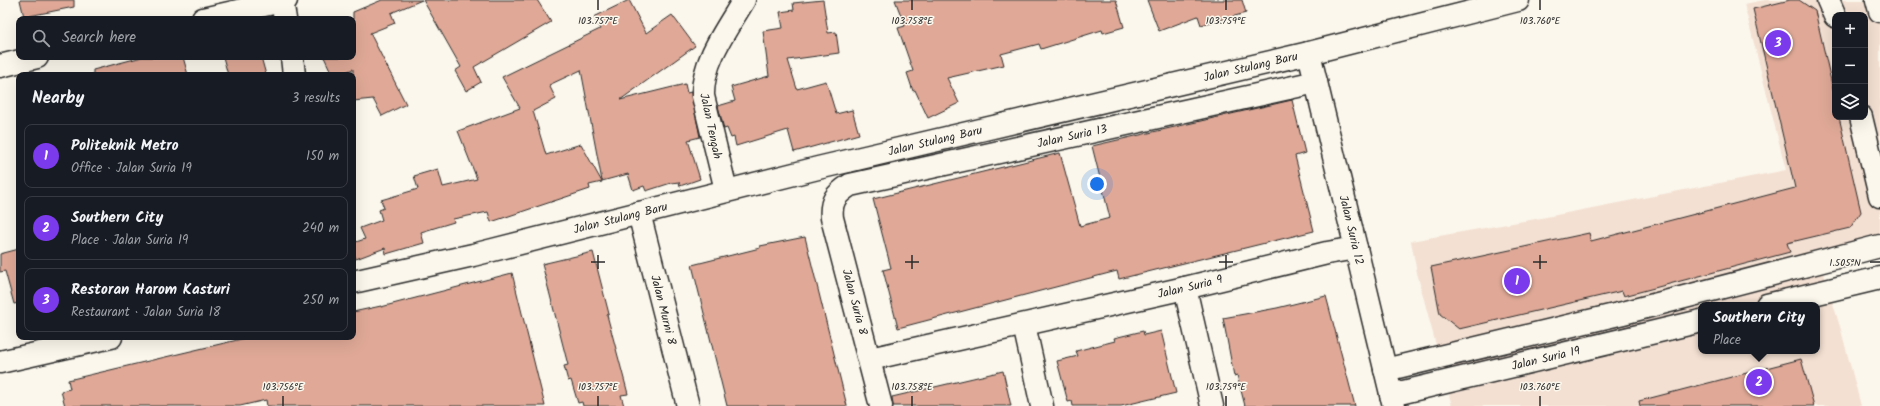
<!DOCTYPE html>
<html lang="en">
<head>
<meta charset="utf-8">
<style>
	body { margin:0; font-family:Kalam,sans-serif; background:#242831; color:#f1f3f6 }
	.controls { position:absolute; right:12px; top:12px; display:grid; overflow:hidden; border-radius:8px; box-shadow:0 4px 16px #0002 }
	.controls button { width:36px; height:36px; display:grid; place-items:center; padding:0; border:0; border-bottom:1px solid #363941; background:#171b24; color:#f1f3f6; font:20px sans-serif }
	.you { position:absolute; left:1097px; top:184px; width:14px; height:14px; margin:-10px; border:3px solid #fff; border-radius:50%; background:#1a73e8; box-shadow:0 0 0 6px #1a73e833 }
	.badge { display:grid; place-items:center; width:26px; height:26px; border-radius:50%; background:#7c3aed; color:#fff; font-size:13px; font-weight:700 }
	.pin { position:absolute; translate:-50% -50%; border:2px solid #fff; box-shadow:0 1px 4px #0006 }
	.popup { position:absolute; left:1698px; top:302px; width:122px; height:52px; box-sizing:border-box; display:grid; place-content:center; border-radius:8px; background:#171b24; filter:drop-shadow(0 1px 3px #0005); font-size:13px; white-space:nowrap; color:#9ea1a6 }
	.popup b { font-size:15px; color:#f1f3f6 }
	.popup::after { content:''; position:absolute; left:50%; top:100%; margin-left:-8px; border:8px solid transparent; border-top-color:#171b24 }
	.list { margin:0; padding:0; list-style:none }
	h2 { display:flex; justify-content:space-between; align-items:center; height:52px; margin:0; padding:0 16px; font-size:17px }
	h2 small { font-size:13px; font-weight:400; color:#9ea1a6 }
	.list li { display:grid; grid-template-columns:26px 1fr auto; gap:12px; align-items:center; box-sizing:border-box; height:64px; margin:0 8px 8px; padding:0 8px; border:1px solid #363941; border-radius:8px }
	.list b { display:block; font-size:15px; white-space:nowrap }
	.list p { margin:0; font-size:13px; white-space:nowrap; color:#9ea1a6 }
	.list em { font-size:13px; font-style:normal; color:#9ea1a6 }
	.icon { flex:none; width:22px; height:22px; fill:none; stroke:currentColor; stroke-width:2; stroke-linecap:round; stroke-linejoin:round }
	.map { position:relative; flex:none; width:1880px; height:406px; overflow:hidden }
	.search { position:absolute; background:#171b24; box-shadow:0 4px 16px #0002; left:16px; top:16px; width:340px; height:44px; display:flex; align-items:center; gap:10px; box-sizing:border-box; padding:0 14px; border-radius:8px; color:#9ea1a6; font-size:15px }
	.panel { position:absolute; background:#171b24; box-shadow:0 4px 16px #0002; left:16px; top:72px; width:340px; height:268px; border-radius:8px }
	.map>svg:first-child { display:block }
</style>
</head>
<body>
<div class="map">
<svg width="1880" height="406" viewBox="0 0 1880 406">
	<rect width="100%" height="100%" fill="#fbf7ec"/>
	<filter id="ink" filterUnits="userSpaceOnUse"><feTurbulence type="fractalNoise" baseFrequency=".025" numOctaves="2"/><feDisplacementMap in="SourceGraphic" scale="8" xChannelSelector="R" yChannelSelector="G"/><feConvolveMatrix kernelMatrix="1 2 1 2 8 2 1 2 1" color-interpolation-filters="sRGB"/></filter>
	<g filter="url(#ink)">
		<path fill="#f3e0d2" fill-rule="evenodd" d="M1765,0H1880V238L1818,254L1841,330L1861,406H1452L1417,273L1411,241L1541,218L1786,170L1744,4ZM1835,15H1865V117H1835ZM1701,305H1817V351H1701Z"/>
		<g fill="#e0a997" stroke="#2b2b2b">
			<polygon points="20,0 74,0 74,7 24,17"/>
			<polygon points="382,0 422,0 391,13 395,23 370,33 406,104 382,116 373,99 353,101 353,69 340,74 338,71 332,74 324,57 353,57 353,12"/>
			<polygon points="423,0 537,0 551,22 474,67 481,82 466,91 455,71 461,67"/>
			<polygon points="629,0 646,33 672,15 695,46 620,100 685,84 687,93 691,92 700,137 688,140 700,179 680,186 679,182 671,183 646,191 644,186 633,190 628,174 602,181 581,70 549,85 556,99 533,111 546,155 581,144 602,182 589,185 590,189 491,222 488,212 453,219 454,222 421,232 424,243 386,254 385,248 356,259 353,251 353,243 365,239 360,228 382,220 379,210 384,208 381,200 418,189 414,176 438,169 443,187 477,179 458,131 520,108 502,77 600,29 594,17"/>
			<polygon points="823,0 828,33 836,32 839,53 788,60 797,89 826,81 836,114 852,110 859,134 794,152 788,130 736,146 734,137 731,138 727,128 724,129 718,106 735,101 731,87 769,76 763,31 783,28 780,12 794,10 793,3"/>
			<polygon points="895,0 1116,0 1124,27 1103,33 1102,30 1041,49 1039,44 1001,54 1004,65 947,78 959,103 928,118 915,90 913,91 907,73 913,71 898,28 905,26"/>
			<polygon points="1147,0 1242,0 1246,13 1201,25 1198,16 1159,31"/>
			<polygon points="1790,0 1799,0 1815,11 1835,98 1835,117 1839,117 1861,212 1850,228 1787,243 1790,252 1624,296 1622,291 1459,329 1440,314 1431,267 1589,233 1591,241 1795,188 1753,9"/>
			<polygon points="142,57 183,57 188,75 93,75 93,70"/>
			<polygon points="223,57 261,57 266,75 228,75"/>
			<polygon points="1292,100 1305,153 1295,156 1314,231 1119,279 1117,271 898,328 883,270 891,268 873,199 1060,153 1080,226 1110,218 1092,146"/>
			<polygon points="805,237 847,406 727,406 692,265 760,248 760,246"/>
			<polygon points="19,249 19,303 14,304 5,271 0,272 0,254"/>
			<polygon points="593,252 609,314 607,315 628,394 621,395 624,406 583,406 582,402 578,403 571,380 568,381 564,366 568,365 542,264"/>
			<polygon points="512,273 545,406 267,406 266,400 240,406 65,406 61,391 70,389 68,380 250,337 353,337 353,312 381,306 381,307"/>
			<polygon points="1326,296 1355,406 1245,406 1237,375 1234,376 1223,318 1277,308"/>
			<polygon points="1143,331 1144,335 1161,331 1176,393 1121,406 1073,406 1072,401 1068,402 1057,361 1078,356 1076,351 1115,341 1114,338"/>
			<polygon points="1801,359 1814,406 1640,406 1639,401"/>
			<polygon points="1003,371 1011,406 893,406 892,397"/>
		</g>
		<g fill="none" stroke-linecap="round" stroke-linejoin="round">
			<defs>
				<g id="street">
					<polyline points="1828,0 1835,16"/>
					<polyline points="1877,0 1880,11"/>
					<polyline points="282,1 285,19"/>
					<polyline points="203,19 286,0"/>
					<path id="s1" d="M1309,53L1394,406"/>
					<polyline points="292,57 294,75"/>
					<polyline points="0,66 37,57"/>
					<polyline points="1861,117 1880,196"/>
					<path d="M726,190L703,96C702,61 727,29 744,0"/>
					<polyline points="1185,288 1212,406"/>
					<polyline points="1767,305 1880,278"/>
					<polyline points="1024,325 1042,406"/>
					<path id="s2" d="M870,359L1185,288L1327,253L1356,248"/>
					<polyline points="1385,370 1623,313 1880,246"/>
					<path id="s3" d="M1391,395L1701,321"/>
					<path id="s4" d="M881,406L832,218C830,201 836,194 850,185L1316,82"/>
				</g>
				<g id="secondary">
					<path id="s5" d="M639,213L688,406"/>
				</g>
				<g id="primary">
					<path id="s6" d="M353,282L473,255L818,168L1309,53L1518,0"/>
					<polyline points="0,362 111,337"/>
				</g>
			</defs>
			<use href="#street" stroke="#2b2b2b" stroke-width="25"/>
			<use href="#secondary" stroke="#2b2b2b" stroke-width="25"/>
			<use href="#primary" stroke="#2b2b2b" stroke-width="25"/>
			<use href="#street" stroke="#fbf7ec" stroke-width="22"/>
			<use href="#secondary" stroke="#fbf7ec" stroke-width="22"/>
			<use href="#primary" stroke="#fbf7ec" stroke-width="22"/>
		</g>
	</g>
	<path fill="none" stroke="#2b2b2b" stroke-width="1.5" d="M598,0V10M912,0V10M1226,0V10M1540,0V10M598,255V269M912,255V269M1226,255V269M1540,255V269M591,262H605M905,262H919M1219,262H1233M1533,262H1547M1870,262H1880M283,396V406M598,396V406M912,396V406M1226,396V406M1540,396V406"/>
	<g text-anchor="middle" stroke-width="3" stroke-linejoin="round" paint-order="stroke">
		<g font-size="12" fill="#2b2b2b" stroke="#fbf7ec">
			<text dy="4" stroke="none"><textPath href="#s6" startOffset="923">Jalan Stulang Baru</textPath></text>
			<text transform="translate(711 126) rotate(78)" y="4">Jalan Tengah</text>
			<text dy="4" stroke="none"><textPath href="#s4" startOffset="462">Jalan Suria 13</textPath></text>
			<text dy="4" stroke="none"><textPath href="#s6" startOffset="599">Jalan Stulang Baru</textPath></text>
			<text dy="4" stroke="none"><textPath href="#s6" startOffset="275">Jalan Stulang Baru</textPath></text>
			<text dy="4" stroke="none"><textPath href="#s1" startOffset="182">Jalan Suria 12</textPath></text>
			<text dy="4" stroke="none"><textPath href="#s2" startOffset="328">Jalan Suria 9</textPath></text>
			<text transform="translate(855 302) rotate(75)" y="4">Jalan Suria 8</text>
			<text dy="4" stroke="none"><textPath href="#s5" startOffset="100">Jalan Murni 8</textPath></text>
			<text dy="4" stroke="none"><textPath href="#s3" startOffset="159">Jalan Suria 19</textPath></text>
		</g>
	</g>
	<g font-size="10" text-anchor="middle" fill="#2b2b2b" stroke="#fbf7ec" stroke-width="3" stroke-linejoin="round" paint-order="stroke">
		<text x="598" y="24">103.757°E</text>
		<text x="912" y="24">103.758°E</text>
		<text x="1226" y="24">103.759°E</text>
		<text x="1540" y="24">103.760°E</text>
		<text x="1845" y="266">1.505°N</text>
		<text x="283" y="390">103.756°E</text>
		<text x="598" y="390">103.757°E</text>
		<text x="912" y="390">103.758°E</text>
		<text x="1226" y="390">103.759°E</text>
		<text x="1540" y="390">103.760°E</text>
	</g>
</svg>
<div class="controls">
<button>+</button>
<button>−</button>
<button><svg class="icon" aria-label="layers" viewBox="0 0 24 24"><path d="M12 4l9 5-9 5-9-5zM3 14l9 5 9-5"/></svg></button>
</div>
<div class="you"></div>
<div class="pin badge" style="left:1517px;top:281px">1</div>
<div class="pin badge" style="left:1759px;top:382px">2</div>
<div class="popup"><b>Southern City</b>Place</div>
<div class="pin badge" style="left:1778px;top:43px">3</div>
<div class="search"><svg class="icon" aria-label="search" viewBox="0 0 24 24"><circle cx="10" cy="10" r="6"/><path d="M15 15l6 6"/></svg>Search here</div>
<section class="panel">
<h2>Nearby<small>3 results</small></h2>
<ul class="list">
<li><span class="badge">1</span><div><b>Politeknik Metro</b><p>Office · Jalan Suria 19</p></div><em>150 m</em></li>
<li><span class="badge">2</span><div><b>Southern City</b><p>Place · Jalan Suria 19</p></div><em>240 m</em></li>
<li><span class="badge">3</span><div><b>Restoran Harom Kasturi</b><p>Restaurant · Jalan Suria 18</p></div><em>250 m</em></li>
</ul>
</section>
</div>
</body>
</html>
